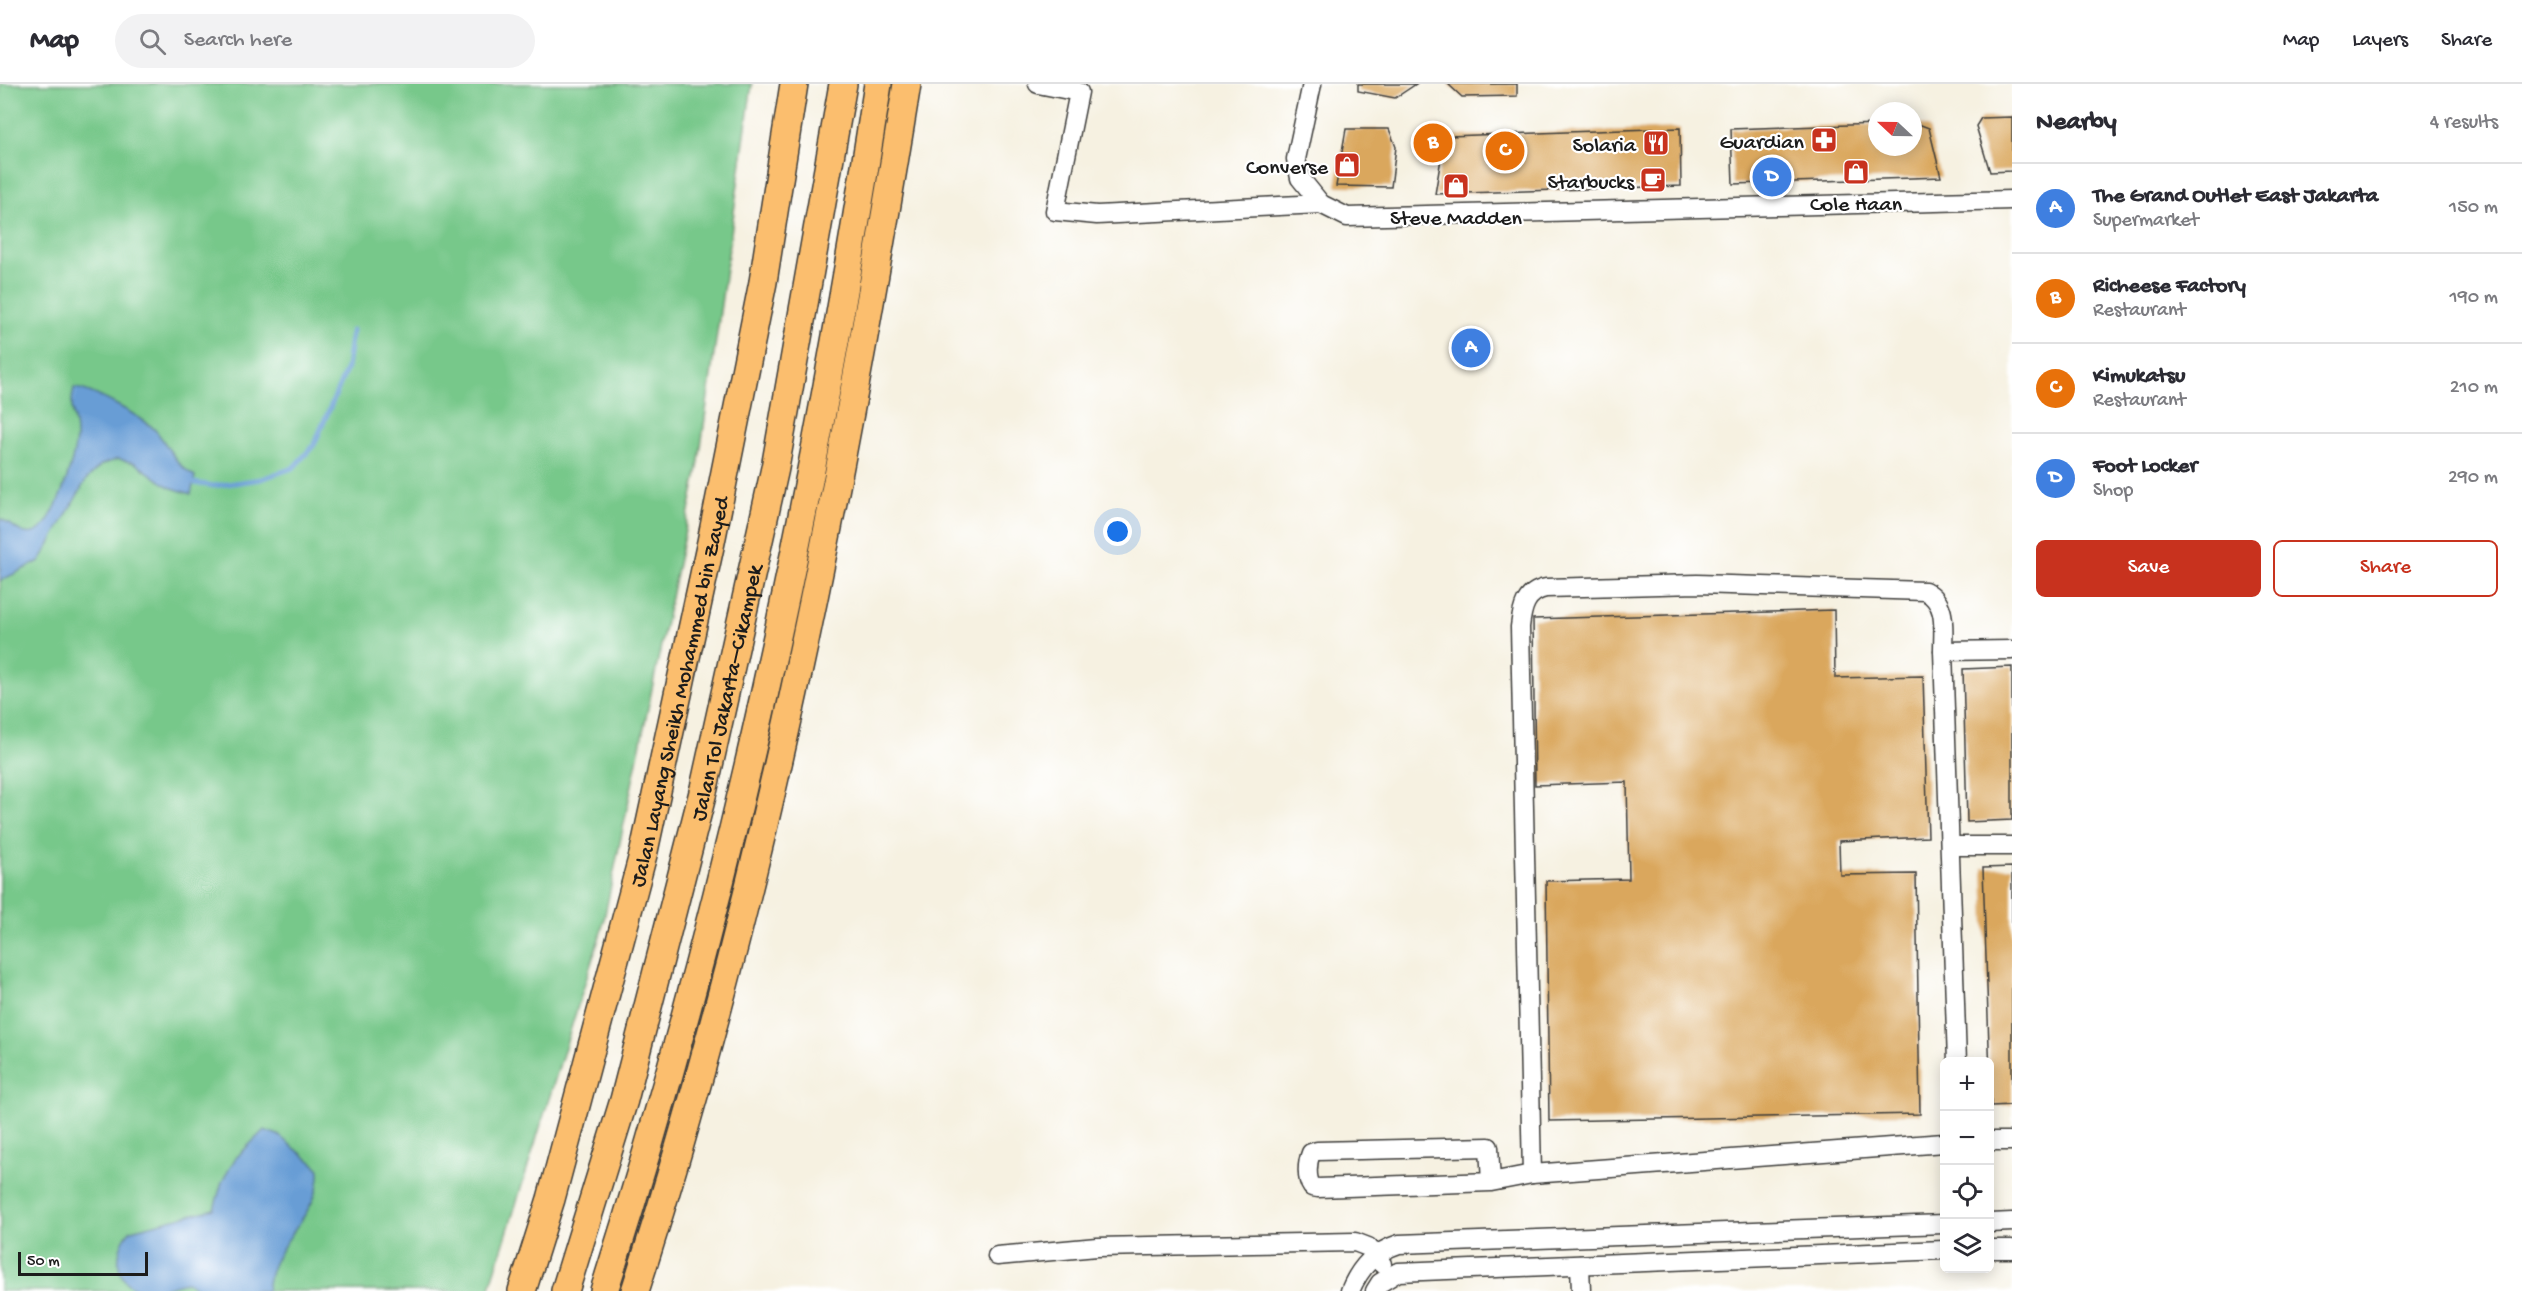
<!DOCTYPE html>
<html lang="en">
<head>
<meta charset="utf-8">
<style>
	body { margin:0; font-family:"Gochi Hand",sans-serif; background:#f2f2f3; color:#2b2b33 }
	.controls { position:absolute; right:18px; bottom:18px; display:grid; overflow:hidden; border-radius:9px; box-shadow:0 3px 15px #0003 }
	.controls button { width:54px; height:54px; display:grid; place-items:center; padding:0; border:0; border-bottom:2px solid #e1e1e2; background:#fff; color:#2b2b33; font:30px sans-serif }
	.compass { position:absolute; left:1868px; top:18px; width:54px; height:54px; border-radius:50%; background:#fff; box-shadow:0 3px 15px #0003; rotate:292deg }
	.scale { position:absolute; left:18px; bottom:15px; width:130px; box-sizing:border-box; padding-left:6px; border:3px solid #1c1c1c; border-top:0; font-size:16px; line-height:21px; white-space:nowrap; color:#1c1c1c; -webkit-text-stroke:4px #fff; paint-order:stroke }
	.you { position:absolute; left:1118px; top:448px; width:21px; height:21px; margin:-15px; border:4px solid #fff; border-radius:50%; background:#1a73e8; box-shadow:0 0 0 9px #1a73e833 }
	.badge { display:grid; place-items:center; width:39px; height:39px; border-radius:50%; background:#c8321e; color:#fff; font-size:20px; font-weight:700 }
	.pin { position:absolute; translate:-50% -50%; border:3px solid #fff; box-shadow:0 2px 6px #0006 }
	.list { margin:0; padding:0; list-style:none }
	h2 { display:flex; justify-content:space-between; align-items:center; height:78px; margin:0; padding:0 24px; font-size:26px }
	h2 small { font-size:20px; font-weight:400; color:#7c7c81 }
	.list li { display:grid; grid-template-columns:39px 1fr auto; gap:18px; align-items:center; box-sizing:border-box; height:90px; padding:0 24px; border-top:2px solid #e1e1e2 }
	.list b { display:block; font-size:22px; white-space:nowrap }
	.list p { margin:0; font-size:20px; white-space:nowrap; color:#7c7c81 }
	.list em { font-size:20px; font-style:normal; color:#7c7c81 }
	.actions { display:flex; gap:12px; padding:18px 24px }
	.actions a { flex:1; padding:14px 0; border:2px solid #c8321e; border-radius:9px; text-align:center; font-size:21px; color:#c8321e }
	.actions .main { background:#c8321e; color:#fff }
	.icon { flex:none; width:33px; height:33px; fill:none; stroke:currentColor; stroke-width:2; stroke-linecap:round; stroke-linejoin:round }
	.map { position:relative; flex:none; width:2012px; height:1207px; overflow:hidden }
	header { display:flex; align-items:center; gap:36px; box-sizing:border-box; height:84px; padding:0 30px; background:#fff; border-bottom:2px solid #e1e1e2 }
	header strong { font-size:28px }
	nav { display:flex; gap:33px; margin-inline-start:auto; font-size:21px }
	.search { width:420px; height:54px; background:#f2f2f3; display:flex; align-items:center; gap:15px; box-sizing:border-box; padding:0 21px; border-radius:33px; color:#7c7c81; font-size:22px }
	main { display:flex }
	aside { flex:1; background:#fff }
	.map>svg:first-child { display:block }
</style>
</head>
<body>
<header>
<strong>Map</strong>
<div class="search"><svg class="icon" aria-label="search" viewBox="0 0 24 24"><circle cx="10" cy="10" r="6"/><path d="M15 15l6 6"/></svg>Search here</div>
<nav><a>Map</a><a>Layers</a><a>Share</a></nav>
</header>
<main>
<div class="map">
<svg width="2012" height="1207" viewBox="0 0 2012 1207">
	<rect width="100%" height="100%" fill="#fff"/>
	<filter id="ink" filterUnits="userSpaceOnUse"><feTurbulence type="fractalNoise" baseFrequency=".0167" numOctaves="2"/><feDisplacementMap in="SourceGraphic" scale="12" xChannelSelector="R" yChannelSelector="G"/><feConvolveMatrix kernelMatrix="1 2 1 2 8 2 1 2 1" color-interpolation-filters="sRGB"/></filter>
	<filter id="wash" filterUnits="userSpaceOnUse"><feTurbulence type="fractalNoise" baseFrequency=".008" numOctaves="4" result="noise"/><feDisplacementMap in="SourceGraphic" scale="24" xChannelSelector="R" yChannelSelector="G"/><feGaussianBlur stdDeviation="1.35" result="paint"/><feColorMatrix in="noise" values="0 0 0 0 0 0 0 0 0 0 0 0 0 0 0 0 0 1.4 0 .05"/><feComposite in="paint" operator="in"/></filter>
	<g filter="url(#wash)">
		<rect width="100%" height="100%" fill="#f6f1e1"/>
		<polygon fill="#77c88a" stroke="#4a7253" stroke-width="1.5" points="0,0 752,0 698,384 602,845 489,1207 0,1207"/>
		<g fill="#689dd5" stroke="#425c78" stroke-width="1.5">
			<path d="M74,304C89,304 146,335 156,347C170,364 175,381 195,392L191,410L169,403L135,379L118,375L101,381L86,396L40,477L0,497V435C12,438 19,452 33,449C54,445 75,374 76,354C77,334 68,328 74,304Z"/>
			<path d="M264,1046L278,1051L319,1084C322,1124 285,1150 272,1184C269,1191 268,1200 267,1207H202L187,1198C172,1200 163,1207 147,1207C113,1205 112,1165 131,1146L214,1125L222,1098L235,1075Z"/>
		</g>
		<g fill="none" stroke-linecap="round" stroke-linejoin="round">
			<polyline stroke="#689dd5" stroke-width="5" points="187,398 214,402 261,395 293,384 314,361 347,284 352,246"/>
		</g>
		<g id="blocks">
			<g fill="#daa75d">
				<polygon points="1358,0 1416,0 1395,14 1358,7"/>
				<polygon points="1448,0 1517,0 1517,12 1462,13"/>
				<polygon points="2012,33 2012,87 1990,88 1976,42 1981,34"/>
				<polygon points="1913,38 1929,44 1941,93 1733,100 1731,45 1877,40 1877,63 1913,63"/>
				<polygon points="1680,44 1681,102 1435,110 1444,57 1449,52"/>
				<polygon points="1346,45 1389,45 1396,63 1391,103 1336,102"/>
				<polygon points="1834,526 1835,594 1923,592 1928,753 1839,757 1840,791 1916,790 1920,1030 1549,1037 1546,797 1629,795 1627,698 1535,701 1533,535"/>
				<polygon points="2012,583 2012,736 1967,738 1963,585"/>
				<polygon points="2012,783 2012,1021 1991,1022 1983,784"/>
			</g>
		</g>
	</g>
	<g filter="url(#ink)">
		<use href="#blocks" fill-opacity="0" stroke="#3d3c3a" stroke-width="1.5"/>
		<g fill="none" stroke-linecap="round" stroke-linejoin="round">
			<defs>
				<g id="minor">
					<polyline points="1038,0 1079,8 1055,127 1097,131 1321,120"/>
					<polyline points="1312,0 1296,75 1300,94 1321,120 1347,133 2012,116"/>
					<path d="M1943,567C1943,544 1948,519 1925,507L1697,500L1546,504C1525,508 1522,525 1520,543L1532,1090L1944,1059"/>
					<polyline points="1952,762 2012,762"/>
					<polyline points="1957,978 1943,567 2012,566"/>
					<polyline points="1990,1057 2012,1057"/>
					<path d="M1491,1098L1489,1063L1317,1067L1311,1069C1307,1079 1306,1094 1312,1103L1318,1104L1491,1098L1532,1090"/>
					<polyline points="1990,1139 2012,1138"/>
					<polyline points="1990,1165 2012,1165"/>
					<polyline points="997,1172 1097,1163 1355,1158 1368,1163 1382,1180"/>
					<polyline points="1580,1181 1581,1207"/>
					<path d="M1350,1207C1360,1183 1374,1168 1399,1160L1944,1140"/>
					<polyline points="1375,1207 1380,1199 1398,1188 1944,1166"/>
				</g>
				<g id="highway">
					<path id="s1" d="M522,1207L551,1115L644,767L711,458L763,198L794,0"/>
					<path id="s2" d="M565,1207L624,1016L704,704L775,384L843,0"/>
					<path d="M604,1207C730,814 815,408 878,0"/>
					<path d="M635,1207C762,814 841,407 907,0"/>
				</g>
			</defs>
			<use href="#minor" stroke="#3d3c3a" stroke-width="21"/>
			<use href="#highway" stroke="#3d3c3a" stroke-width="30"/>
			<use href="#minor" stroke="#fff" stroke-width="18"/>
			<use href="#highway" stroke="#fbbe6e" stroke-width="27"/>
		</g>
	</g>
	<defs>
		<symbol id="pharmacy-square" viewBox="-11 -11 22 22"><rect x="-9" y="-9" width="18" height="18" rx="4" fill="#c8321e" stroke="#fff"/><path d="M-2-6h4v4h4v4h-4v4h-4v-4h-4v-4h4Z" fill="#fff"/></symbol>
		<symbol id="restaurant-square" viewBox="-11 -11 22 22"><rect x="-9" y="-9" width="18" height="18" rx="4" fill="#c8321e" stroke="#fff"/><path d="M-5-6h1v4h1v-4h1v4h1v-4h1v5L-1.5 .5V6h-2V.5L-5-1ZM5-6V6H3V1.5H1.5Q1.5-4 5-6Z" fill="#fff"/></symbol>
		<symbol id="shop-square" viewBox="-11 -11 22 22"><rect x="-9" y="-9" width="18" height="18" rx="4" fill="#c8321e" stroke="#fff"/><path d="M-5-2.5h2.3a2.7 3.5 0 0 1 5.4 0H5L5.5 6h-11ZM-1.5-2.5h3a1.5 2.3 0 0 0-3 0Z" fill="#fff"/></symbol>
		<symbol id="cafe-square" viewBox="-11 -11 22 22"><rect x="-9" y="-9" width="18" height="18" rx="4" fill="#c8321e" stroke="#fff"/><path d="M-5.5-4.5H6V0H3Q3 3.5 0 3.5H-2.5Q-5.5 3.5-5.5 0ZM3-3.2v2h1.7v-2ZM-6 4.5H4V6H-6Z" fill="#fff"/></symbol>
	</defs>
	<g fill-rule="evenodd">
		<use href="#pharmacy-square" x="1809" y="41" width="30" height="30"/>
		<use href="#restaurant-square" x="1641" y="44" width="30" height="30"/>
		<use href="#shop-square" x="1332" y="66" width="30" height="30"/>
		<use href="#shop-square" x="1841" y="73" width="30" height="30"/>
		<use href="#cafe-square" x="1638" y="81" width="30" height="30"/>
		<use href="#shop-square" x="1441" y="87" width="30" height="30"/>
	</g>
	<g text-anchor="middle" stroke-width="4.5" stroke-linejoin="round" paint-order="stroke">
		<g font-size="22" fill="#1c1c1c" stroke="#fff" text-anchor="end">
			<text x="1804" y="64">Guardian</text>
			<text x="1636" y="67">Solaria</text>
			<text x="1328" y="89">Converse</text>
			<text x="1634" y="104">Starbucks</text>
			<text x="1856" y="126" text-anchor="middle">Cole Haan</text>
			<text x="1456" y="140" text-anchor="middle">Steve Madden</text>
		</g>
		<g font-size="22" fill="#1c1c1c" stroke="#fff">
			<text dy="8" stroke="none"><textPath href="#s1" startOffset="620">Jalan Layang Sheikh Mohammed bin Zayed</textPath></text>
			<text dy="8" stroke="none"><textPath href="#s2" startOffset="620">Jalan Tol Jakarta–Cikampek</textPath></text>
		</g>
	</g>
</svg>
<div class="controls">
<button>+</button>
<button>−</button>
<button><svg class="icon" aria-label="locate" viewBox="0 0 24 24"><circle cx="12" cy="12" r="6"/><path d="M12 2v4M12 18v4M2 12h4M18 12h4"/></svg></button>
<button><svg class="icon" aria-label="layers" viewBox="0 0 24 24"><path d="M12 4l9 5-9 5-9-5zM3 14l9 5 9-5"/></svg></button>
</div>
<svg class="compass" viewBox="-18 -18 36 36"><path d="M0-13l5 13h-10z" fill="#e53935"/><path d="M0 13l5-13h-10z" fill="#7c7c81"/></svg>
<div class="scale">50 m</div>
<div class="you"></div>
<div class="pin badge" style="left:1471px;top:264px;background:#3f7fe0">A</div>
<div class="pin badge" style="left:1433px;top:59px;background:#e8710a">B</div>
<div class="pin badge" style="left:1505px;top:67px;background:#e8710a">C</div>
<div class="pin badge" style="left:1772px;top:93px;background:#3f7fe0">D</div>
</div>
<aside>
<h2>Nearby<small>4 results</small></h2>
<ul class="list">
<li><span class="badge" style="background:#3f7fe0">A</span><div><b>The Grand Outlet East Jakarta</b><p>Supermarket</p></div><em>150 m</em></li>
<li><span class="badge" style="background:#e8710a">B</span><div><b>Richeese Factory</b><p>Restaurant</p></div><em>190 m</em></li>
<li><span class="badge" style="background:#e8710a">C</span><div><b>Kimukatsu</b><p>Restaurant</p></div><em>210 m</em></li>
<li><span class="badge" style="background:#3f7fe0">D</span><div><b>Foot Locker</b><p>Shop</p></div><em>290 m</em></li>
</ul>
<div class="actions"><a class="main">Save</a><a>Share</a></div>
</aside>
</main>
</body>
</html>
